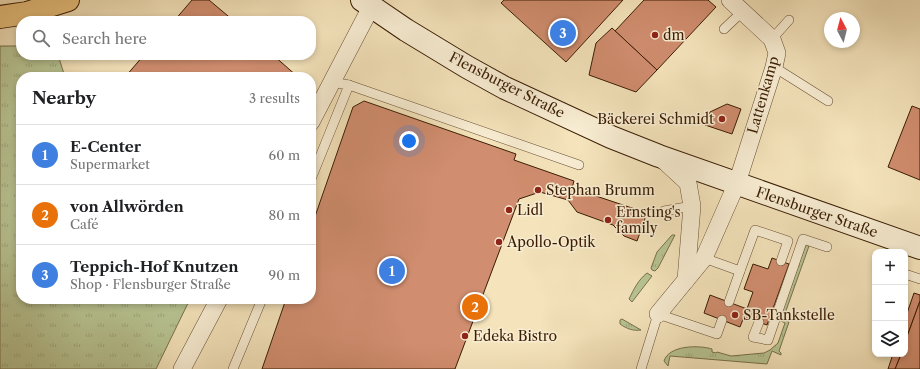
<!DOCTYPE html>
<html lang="en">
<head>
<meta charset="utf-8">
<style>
	body { margin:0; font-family:"Libre Caslon Text",serif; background:#f6f6f6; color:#202124 }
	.controls { position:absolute; right:12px; bottom:12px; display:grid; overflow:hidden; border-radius:8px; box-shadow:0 2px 6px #0003 }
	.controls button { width:36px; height:36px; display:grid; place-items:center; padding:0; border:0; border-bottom:1px solid #e0e0e0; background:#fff; color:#202124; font:20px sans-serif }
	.compass { position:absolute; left:824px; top:12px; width:36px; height:36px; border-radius:50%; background:#fff; box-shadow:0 2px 6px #0003; rotate:353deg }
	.you { position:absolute; left:409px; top:141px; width:14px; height:14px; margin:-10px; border:3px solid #fff; border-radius:50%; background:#1a73e8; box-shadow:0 0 0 6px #1a73e833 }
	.badge { display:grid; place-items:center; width:26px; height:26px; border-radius:50%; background:#8f2418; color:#fff; font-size:13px; font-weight:700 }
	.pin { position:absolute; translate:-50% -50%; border:2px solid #fff; box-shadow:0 1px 4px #0006 }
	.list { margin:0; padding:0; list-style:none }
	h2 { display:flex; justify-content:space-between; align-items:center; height:52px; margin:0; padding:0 16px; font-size:17px }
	h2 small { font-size:13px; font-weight:400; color:#757577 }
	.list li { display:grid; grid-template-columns:26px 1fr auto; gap:12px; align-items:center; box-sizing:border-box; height:60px; padding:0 16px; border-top:1px solid #e0e0e0 }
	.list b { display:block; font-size:15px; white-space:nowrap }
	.list p { margin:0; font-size:13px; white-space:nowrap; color:#757577 }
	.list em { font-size:13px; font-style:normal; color:#757577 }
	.icon { flex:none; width:22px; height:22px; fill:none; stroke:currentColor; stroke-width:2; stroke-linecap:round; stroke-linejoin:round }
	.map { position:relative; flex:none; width:920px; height:369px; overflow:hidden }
	.search { position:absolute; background:#fff; box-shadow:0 2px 6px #0003; left:16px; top:16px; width:300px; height:44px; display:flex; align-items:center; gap:10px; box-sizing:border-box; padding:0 14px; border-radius:16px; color:#757577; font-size:15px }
	.panel { position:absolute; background:#fff; box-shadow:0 2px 6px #0003; left:16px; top:72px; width:300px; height:232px; border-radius:16px }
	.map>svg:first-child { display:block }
</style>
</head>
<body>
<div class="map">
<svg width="920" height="369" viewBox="0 0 920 369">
	<defs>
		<pattern id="grass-tufts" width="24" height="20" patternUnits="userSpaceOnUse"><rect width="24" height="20" fill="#b8c493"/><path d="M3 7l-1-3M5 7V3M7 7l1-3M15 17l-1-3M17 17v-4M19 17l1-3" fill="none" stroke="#9fa87d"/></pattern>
	</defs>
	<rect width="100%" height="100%" fill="#f4e3bb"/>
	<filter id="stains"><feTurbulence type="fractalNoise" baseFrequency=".005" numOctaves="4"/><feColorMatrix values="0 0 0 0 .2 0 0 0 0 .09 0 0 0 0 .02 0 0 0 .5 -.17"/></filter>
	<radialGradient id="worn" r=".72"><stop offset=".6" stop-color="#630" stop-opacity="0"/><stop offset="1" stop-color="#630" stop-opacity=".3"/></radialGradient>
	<g fill="url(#grass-tufts)" stroke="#79704b">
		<polygon points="0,46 21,46 21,55 58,55 65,77 21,77 21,299 190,299 156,369 0,369"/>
		<polygon points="672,235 675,235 658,268 655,271 652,270 651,268 657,252"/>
		<path d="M806,244L809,246L783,319L789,322L779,351L781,353V355L772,351L767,364L670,356L668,366L664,361C669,345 699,345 712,349V352L716,353L717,352L731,356L764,353L770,350L778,343L785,323L779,320Z"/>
		<path d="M647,273L652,276L632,302L629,299C634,289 638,280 647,273Z"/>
		<path d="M622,319L641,330C633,331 627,329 620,324V320Z"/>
	</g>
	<g fill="#d08d6f" stroke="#3a1d03">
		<polygon points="192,0 209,0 234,21 174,21"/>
		<polygon points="504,0 623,0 566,62 501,3"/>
		<polygon points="644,0 708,0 716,7 657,70 615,31"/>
		<polygon points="612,28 657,70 636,92 589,75 596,43"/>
		<polygon points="144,55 273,55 298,77 125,77"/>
		<polygon points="364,101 516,154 514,160 574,181 572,188 641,211 645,219 637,241 624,236 613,225 577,212 568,200 540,192 519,199 455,369 262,369 286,299 311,299 311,228 353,107"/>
		<polygon points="727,104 741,109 732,134 705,125 710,112"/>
		<polygon points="912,106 920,109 920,180 888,167"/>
		<polygon points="772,258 789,264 767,325 744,317 753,292 744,289 753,264 768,269"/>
		<polygon points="914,293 920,295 920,301 905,342 905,319"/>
		<polygon points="710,295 747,309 740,327 704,313"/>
		<polygon points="920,301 920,369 895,369 901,354 905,354 905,342"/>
		<polygon points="893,354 901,354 895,369 888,369"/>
	</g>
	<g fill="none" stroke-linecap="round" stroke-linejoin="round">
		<defs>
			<g id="lane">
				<polyline points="724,29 742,12"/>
				<polyline points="772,39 789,20"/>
				<polyline points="774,67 828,101"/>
				<polyline points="349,85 579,165"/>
				<polyline points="311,179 349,85 332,82"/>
				<polyline points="664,211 692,206"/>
				<polyline points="704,258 740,271 755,230 788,241 781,261"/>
				<polyline points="905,274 920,279"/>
				<polyline points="729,302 740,271"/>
				<polyline points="759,322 753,337 768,340 803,239 827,247"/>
				<polyline points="233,369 262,299"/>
				<polyline points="641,369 658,314 717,334 722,320"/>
			</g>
			<g id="street">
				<polyline points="311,122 371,7"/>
				<polyline points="662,159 688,183 692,206 686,280"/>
				<polyline points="658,314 704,258 737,183 774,67 777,53 772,39 730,0"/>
				<polyline points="182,369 219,299"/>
			</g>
			<polyline id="secondary" points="362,0 406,30 467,67 505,88 611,137 659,156 920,248"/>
			<polyline id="primary" points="0,17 27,13 68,0"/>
		</defs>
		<use href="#lane" stroke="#684e31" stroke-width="10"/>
		<use href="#street" stroke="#684e31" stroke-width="18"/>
		<use href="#secondary" stroke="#3a1d03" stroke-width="24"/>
		<use href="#primary" stroke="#3a1d03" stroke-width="24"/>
		<use href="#lane" stroke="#f8edd3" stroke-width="9"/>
		<use href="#street" stroke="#f8edd3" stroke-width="17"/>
		<use href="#secondary" stroke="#f8edd3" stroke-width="22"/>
		<use href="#primary" stroke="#eac27e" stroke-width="22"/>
	</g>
	<g fill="#8f2418" stroke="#f8edd3" stroke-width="1.5">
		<circle cx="655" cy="35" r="4"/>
		<circle cx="722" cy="119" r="4"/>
		<circle cx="538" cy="190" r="4"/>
		<circle cx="509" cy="210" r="4"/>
		<circle cx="608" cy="220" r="4"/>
		<circle cx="499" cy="242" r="4"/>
		<circle cx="735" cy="315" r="4"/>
		<circle cx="465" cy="336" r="4"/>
	</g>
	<g text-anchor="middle" stroke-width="3" stroke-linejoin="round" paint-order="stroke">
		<g font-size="14" fill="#3a1d03" stroke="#f8edd3" text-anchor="start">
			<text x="663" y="40">dm</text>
			<text x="714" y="124" text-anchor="end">Bäckerei Schmidt</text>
			<text x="546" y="195">Stephan Brumm</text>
			<text x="517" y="215">Lidl</text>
			<text x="616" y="217">Ernsting's<tspan x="616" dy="16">family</tspan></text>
			<text x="507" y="247">Apollo-Optik</text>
			<text x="743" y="320">SB-Tankstelle</text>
			<text x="473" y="341">Edeka Bistro</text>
		</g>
		<g font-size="14" fill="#3a1d03" stroke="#f8edd3">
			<text transform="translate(507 85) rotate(27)" y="5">Flensburger Straße</text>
			<text transform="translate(763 95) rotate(-74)" y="5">Lattenkamp</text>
			<text transform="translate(817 212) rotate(19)" y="5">Flensburger Straße</text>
		</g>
	</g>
	<rect width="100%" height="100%" filter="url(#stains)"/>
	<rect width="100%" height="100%" fill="url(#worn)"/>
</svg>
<div class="controls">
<button>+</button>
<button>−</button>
<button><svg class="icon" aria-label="layers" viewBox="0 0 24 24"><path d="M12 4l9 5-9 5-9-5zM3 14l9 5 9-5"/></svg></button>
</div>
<svg class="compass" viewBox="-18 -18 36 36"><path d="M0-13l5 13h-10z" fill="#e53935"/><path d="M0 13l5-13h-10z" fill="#757577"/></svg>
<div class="you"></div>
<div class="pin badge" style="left:392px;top:271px;background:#3f7fe0">1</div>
<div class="pin badge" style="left:475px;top:307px;background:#e8710a">2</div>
<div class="pin badge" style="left:563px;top:33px;background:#3f7fe0">3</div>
<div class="search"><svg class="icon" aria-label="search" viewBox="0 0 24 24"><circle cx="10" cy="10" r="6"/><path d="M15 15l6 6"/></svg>Search here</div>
<section class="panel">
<h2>Nearby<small>3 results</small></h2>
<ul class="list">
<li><span class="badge" style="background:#3f7fe0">1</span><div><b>E-Center</b><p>Supermarket</p></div><em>60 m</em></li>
<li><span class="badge" style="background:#e8710a">2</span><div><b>von Allwörden</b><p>Café</p></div><em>80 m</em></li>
<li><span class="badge" style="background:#3f7fe0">3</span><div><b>Teppich-Hof Knutzen</b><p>Shop · Flensburger Straße</p></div><em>90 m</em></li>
</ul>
</section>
</div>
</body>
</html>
